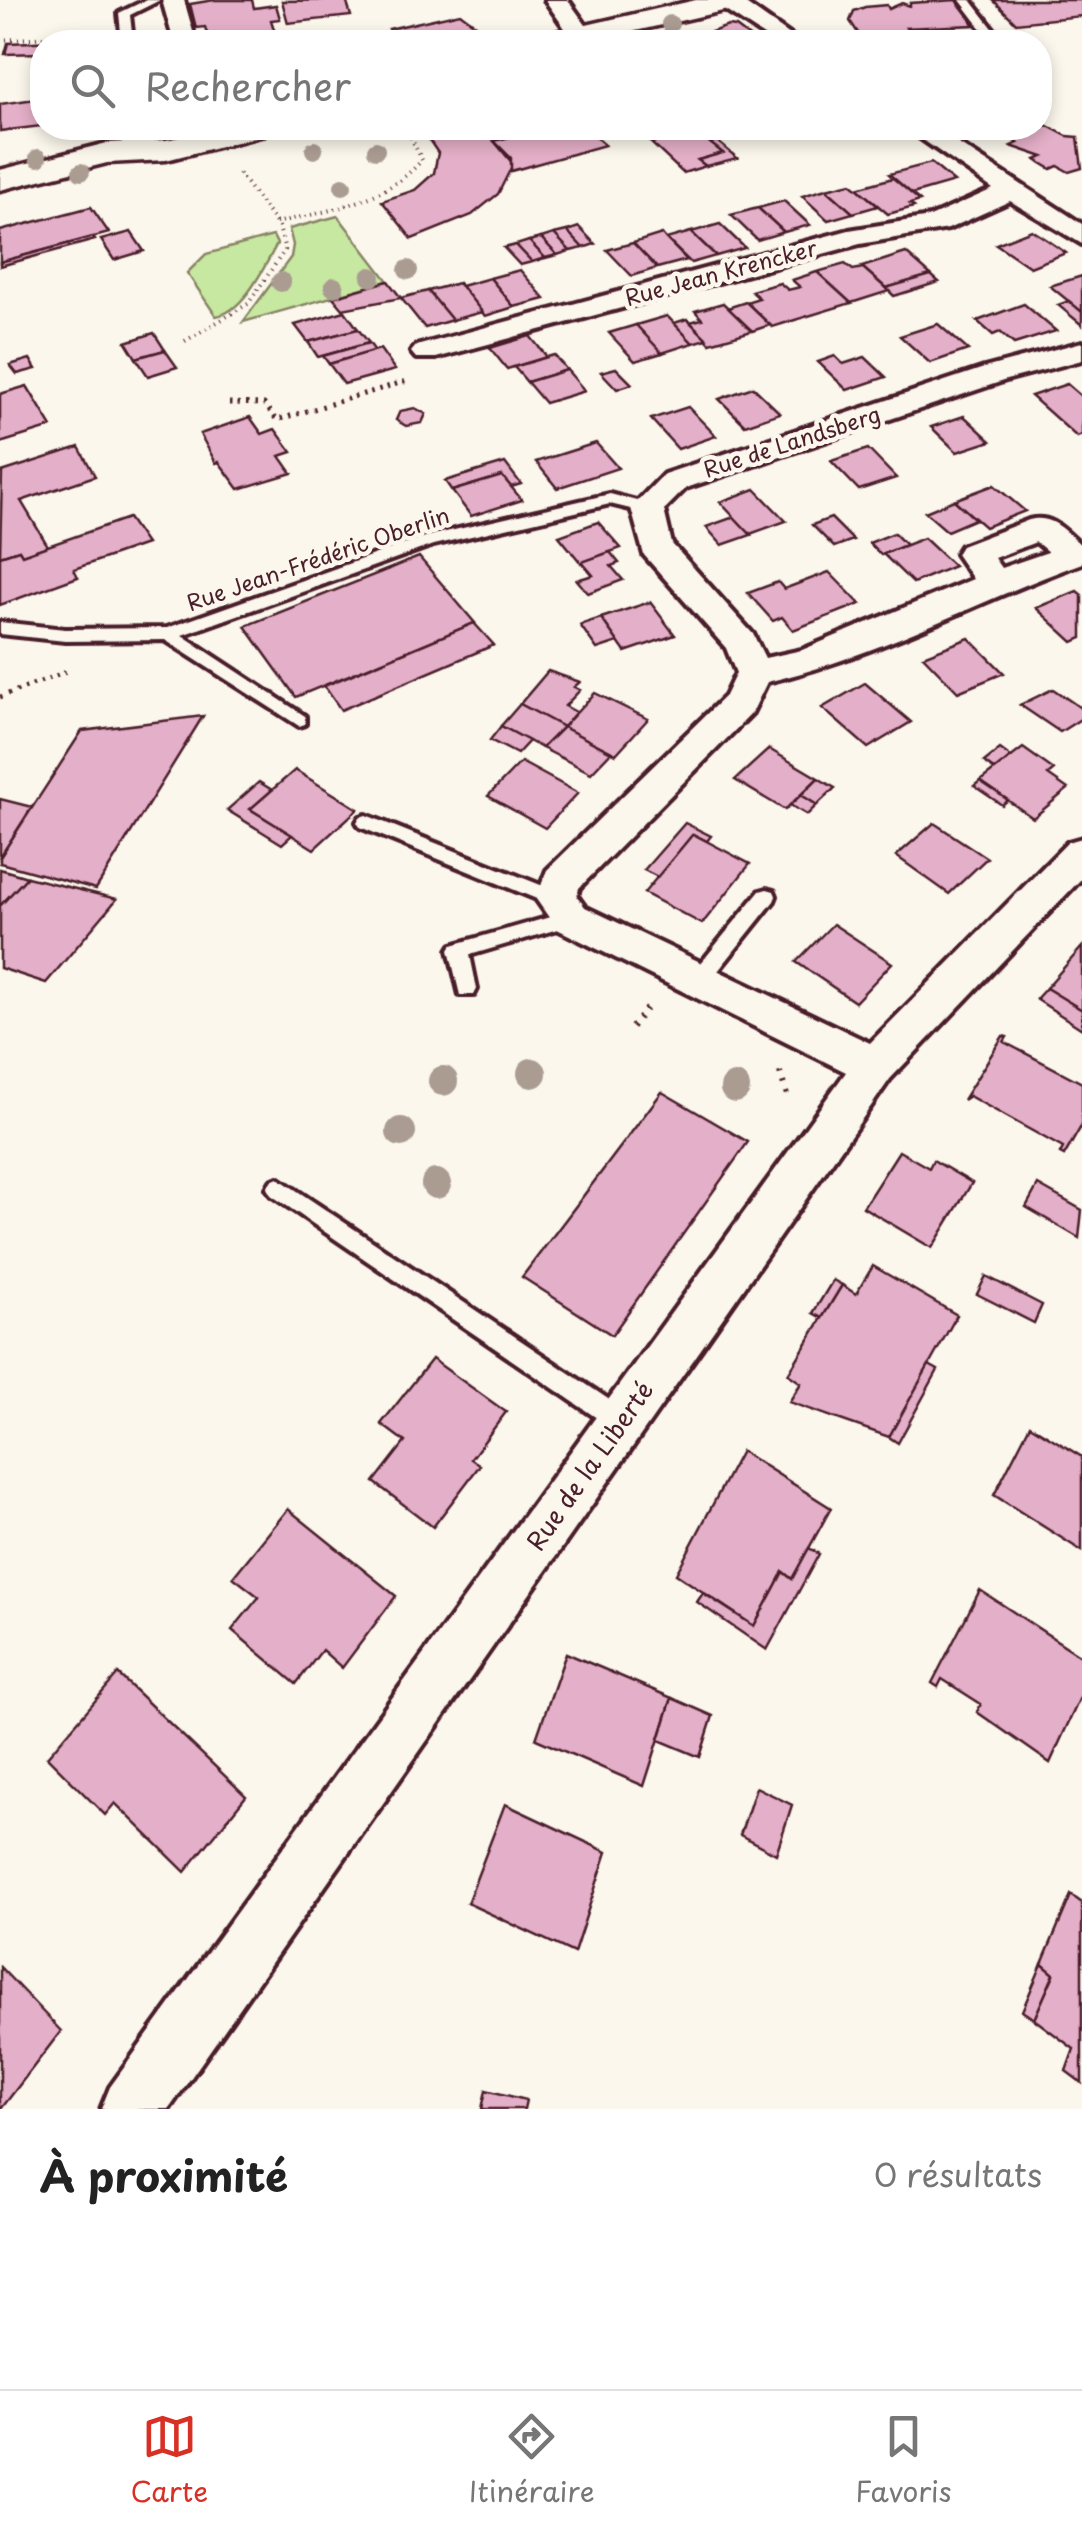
<!DOCTYPE html>
<html lang="fr">
<head>
<meta charset="utf-8">
<style>
	body { margin:0; font-family:"Playpen Sans",sans-serif; background:#f2f2f2; color:#222 }
	.list { margin:0; padding:0; list-style:none }
	h2 { display:flex; justify-content:space-between; align-items:center; height:130px; margin:0; padding:0 40px; font-size:42px }
	h2 small { font-size:32px; font-weight:400; color:#767676 }
	.icon { flex:none; width:55px; height:55px; fill:none; stroke:currentColor; stroke-width:2; stroke-linecap:round; stroke-linejoin:round }
	.map { position:relative; flex:none; width:1082px; height:2109px; overflow:hidden }
	.search { position:absolute; background:#fff; box-shadow:0 5px 15px #0003; left:30px; right:30px; top:30px; height:110px; display:flex; align-items:center; gap:25px; box-sizing:border-box; padding:0 35px; border-radius:40px; color:#767676; font-size:38px }
	.sheet { height:280px; background:#fff }
	nav { display:flex; justify-content:space-around; align-items:center; box-sizing:border-box; height:140px; border-top:2px solid #e0e0e0; background:#fff; font-size:28px; color:#767676 }
	nav a { display:grid; justify-items:center; gap:5px }
	nav .on { color:#d93025 }
	.map>svg:first-child { display:block }
</style>
</head>
<body>
<div class="map">
<svg width="1082" height="2109" viewBox="0 0 1082 2109">
	<rect width="100%" height="100%" fill="#fbf7ec"/>
	<filter id="ink" filterUnits="userSpaceOnUse"><feTurbulence type="fractalNoise" baseFrequency=".01" numOctaves="2"/><feDisplacementMap in="SourceGraphic" scale="20" xChannelSelector="R" yChannelSelector="G"/><feConvolveMatrix kernelMatrix="1 2 1 2 8 2 1 2 1" color-interpolation-filters="sRGB"/></filter>
	<g filter="url(#ink)">
		<g fill="#c7e8a1" stroke="#888466" stroke-width="2.5">
			<polygon points="338,216 388,281 243,322 291,257 293,245 289,229"/>
			<path d="M273,236L277,244C264,267 244,312 216,316L187,273L206,254Z"/>
		</g>
		<g fill="#e4afc8" stroke="#4a1f2b" stroke-width="2.5">
			<polygon points="214,0 252,0 254,8 276,5 280,19 271,20 278,42 210,42 205,27 196,28 190,4"/>
			<polygon points="346,0 351,16 288,23 282,1"/>
			<polygon points="956,0 975,25 906,28 908,31 860,36 850,21 854,11 865,7 887,5 889,9 902,3 910,6 910,3"/>
			<polygon points="993,0 1082,0 1082,16 1016,23"/>
			<polygon points="460,13 492,37 468,42 395,42 389,29"/>
			<polygon points="728,26 736,27 756,42 683,42"/>
			<polygon points="58,41 42,42 42,53 5,54 8,43"/>
			<polygon points="42,98 42,126 0,131 0,104"/>
			<polygon points="1042,123 1067,136 1078,137 1082,168 1069,172 1058,166 1051,169 1036,160 1043,157 1011,146 1018,143 1008,137 1040,128"/>
			<polygon points="421,128 545,128 494,141 513,164 498,194 472,215 412,239 382,201 415,190 434,173 438,153"/>
			<polygon points="545,128 585,128 605,145 511,171 511,158 494,141"/>
			<polygon points="697,131 723,153 698,160 706,166 683,173 651,143"/>
			<polygon points="717,141 737,158 706,166 698,160 723,153 710,143"/>
			<polygon points="931,163 954,182 912,194 889,174"/>
			<polygon points="893,178 920,201 910,204 914,207 888,214 857,188"/>
			<polygon points="851,183 857,188 878,206 853,213 826,189"/>
			<polygon points="826,189 853,213 828,220 802,196"/>
			<polygon points="784,201 810,225 784,232 758,208"/>
			<polygon points="91,207 109,233 0,262 0,231"/>
			<polygon points="758,208 784,232 757,240 731,215"/>
			<polygon points="720,224 745,248 716,256 691,232"/>
			<polygon points="579,227 595,244 583,248 567,231"/>
			<polygon points="1032,230 1049,241 1066,253 1030,267 996,244"/>
			<polygon points="567,231 583,248 570,251 554,234"/>
			<polygon points="131,232 144,251 114,260 101,240"/>
			<polygon points="691,232 716,256 691,263 666,239"/>
			<polygon points="554,234 570,251 557,255 541,238"/>
			<polygon points="662,234 666,239 687,260 657,268 633,243"/>
			<polygon points="93,237 95,240 0,266 0,262"/>
			<polygon points="541,238 557,255 545,258 529,241"/>
			<polygon points="529,241 545,258 532,262 516,245"/>
			<polygon points="633,243 657,268 632,276 607,250"/>
			<polygon points="516,245 532,262 520,265 504,248"/>
			<polygon points="906,253 931,275 886,288 862,267"/>
			<polygon points="845,264 853,270 863,268 889,291 851,303 817,272"/>
			<polygon points="520,270 545,299 514,307 490,278"/>
			<polygon points="817,272 851,303 772,327 746,302 759,298 751,291 780,283 788,290 800,287 792,280"/>
			<polygon points="931,275 939,282 894,296 886,288"/>
			<polygon points="1082,276 1082,312 1050,286"/>
			<polygon points="490,278 514,307 485,316 461,286"/>
			<polygon points="388,281 401,298 343,309 333,297"/>
			<polygon points="458,283 461,286 482,312 452,320 428,291"/>
			<polygon points="428,291 452,320 425,328 401,298"/>
			<polygon points="1069,301 1082,312 1082,325 1058,305"/>
			<polygon points="746,302 770,325 752,331 727,308"/>
			<polygon points="723,303 752,331 710,343 690,322 702,319 695,311"/>
			<polygon points="1024,304 1056,331 1014,344 1000,332 993,335 977,321"/>
			<polygon points="345,311 358,329 308,342 295,325"/>
			<polygon points="667,316 674,323 693,343 662,353 636,325"/>
			<polygon points="687,319 707,339 693,343 674,323"/>
			<polygon points="938,324 968,350 930,363 900,336"/>
			<polygon points="636,325 662,353 635,361 609,333"/>
			<polygon points="358,329 369,343 318,357 308,342"/>
			<polygon points="154,333 165,350 136,358 126,342"/>
			<polygon points="530,336 547,357 507,369 490,348"/>
			<polygon points="369,343 375,351 329,364 323,356"/>
			<polygon points="380,349 395,370 344,384 329,364"/>
			<polygon points="165,350 177,367 148,376 136,358"/>
			<polygon points="554,355 567,370 527,382 514,367"/>
			<polygon points="835,356 843,364 865,357 886,377 847,390 818,362"/>
			<polygon points="30,359 36,369 17,374 10,365"/>
			<polygon points="616,368 632,384 617,389 601,372"/>
			<polygon points="567,370 585,391 545,403 527,382"/>
			<polygon points="1067,384 1082,397 1082,435 1077,437 1031,396"/>
			<polygon points="27,386 52,427 0,443 0,394"/>
			<polygon points="753,387 780,413 745,425 719,399"/>
			<polygon points="688,407 716,436 678,449 651,419"/>
			<polygon points="415,408 426,414 422,423 406,426 396,420 400,411"/>
			<polygon points="964,416 991,441 957,452 931,427"/>
			<polygon points="250,417 262,434 275,429 292,452 280,456 292,473 239,489 219,462 216,463 200,434"/>
			<polygon points="596,443 618,468 557,488 536,462"/>
			<polygon points="79,447 95,476 21,501 48,546 22,555 19,550 0,556 2,472"/>
			<polygon points="868,449 896,478 859,490 831,461"/>
			<polygon points="505,463 521,484 511,487 502,476 452,491 445,481"/>
			<polygon points="502,476 522,500 471,516 452,491"/>
			<polygon points="994,485 1025,511 985,527 954,500"/>
			<polygon points="755,489 786,521 750,534 720,502"/>
			<polygon points="954,500 975,519 947,531 925,512"/>
			<polygon points="734,517 751,535 722,545 706,527"/>
			<polygon points="128,518 146,544 74,569 78,577 0,605 0,556 19,550 22,555"/>
			<polygon points="831,518 853,540 834,547 812,525"/>
			<polygon points="598,522 621,548 581,563 559,536"/>
			<polygon points="894,533 906,545 881,555 869,543"/>
			<polygon points="924,538 954,566 913,583 883,554"/>
			<polygon points="610,552 619,563 611,566 623,580 588,593 577,580 593,575 582,562"/>
			<polygon points="419,557 475,623 296,697 245,626"/>
			<polygon points="829,572 860,604 793,630 782,617 773,621 748,593 778,582 784,589"/>
			<polygon points="1077,591 1082,595 1082,638 1073,642 1036,608"/>
			<polygon points="650,602 675,635 625,652 601,618"/>
			<polygon points="601,618 618,642 597,649 580,625"/>
			<polygon points="474,623 494,645 341,710 324,686"/>
			<polygon points="969,638 1004,673 958,692 923,656"/>
			<polygon points="548,671 580,682 574,687 580,690 565,706 576,712 563,727 520,704"/>
			<polygon points="865,683 911,722 868,748 822,708"/>
			<polygon points="1053,689 1082,709 1082,718 1060,732 1020,705"/>
			<polygon points="595,693 648,719 616,754 563,727"/>
			<polygon points="520,704 563,727 542,748 501,726"/>
			<polygon points="203,716 96,889 0,863 0,857 82,731"/>
			<polygon points="501,726 529,741 517,754 490,740"/>
			<polygon points="563,727 611,752 591,773 542,748"/>
			<polygon points="1023,748 1054,770 1048,775 1068,789 1033,818 980,781"/>
			<polygon points="769,749 818,778 785,810 735,780"/>
			<polygon points="1000,749 1011,757 995,770 984,762"/>
			<polygon points="521,762 578,793 545,828 488,796"/>
			<polygon points="295,770 358,809 314,849 250,809"/>
			<polygon points="818,778 835,788 817,805 801,795"/>
			<polygon points="980,781 1008,800 1002,805 974,786"/>
			<polygon points="259,782 272,790 250,809 292,835 282,844 227,810"/>
			<polygon points="801,795 817,805 807,815 790,805"/>
			<polygon points="0,799 32,807 0,857"/>
			<polygon points="685,823 711,836 707,841 693,834 658,877 644,870"/>
			<polygon points="934,823 987,858 949,894 896,856"/>
			<polygon points="693,834 750,864 702,924 644,893"/>
			<polygon points="0,869 27,877 0,906"/>
			<polygon points="27,877 117,899 46,983 0,968 0,906"/>
			<polygon points="833,924 892,963 855,1002 796,962"/>
			<polygon points="1082,947 1082,1010 1046,988"/>
			<polygon points="1046,988 1082,1010 1082,1029 1036,999"/>
			<polygon points="1003,1036 1007,1037 1004,1042 1082,1083 1082,1125 1064,1156 1060,1154 1063,1148 969,1096 963,1100"/>
			<polygon points="662,1092 748,1142 612,1335 522,1277"/>
			<polygon points="899,1151 929,1168 933,1160 972,1183 932,1248 863,1207"/>
			<polygon points="1038,1185 1082,1210 1079,1238 1026,1207"/>
			<polygon points="873,1266 957,1315 889,1437 789,1402 801,1383 788,1374 842,1285 856,1294"/>
			<polygon points="986,1276 1042,1305 1034,1323 977,1294"/>
			<polygon points="833,1280 842,1285 822,1318 813,1313"/>
			<polygon points="432,1359 506,1412 471,1459 480,1465 433,1527 374,1482 405,1442 381,1424"/>
			<polygon points="929,1365 938,1370 898,1443 889,1437"/>
			<polygon points="1030,1425 1082,1457 1082,1551 994,1495"/>
			<polygon points="741,1451 831,1508 792,1579 783,1572 754,1626 676,1574"/>
			<polygon points="288,1509 396,1596 342,1668 322,1650 296,1684 232,1630 259,1597 233,1577"/>
			<polygon points="809,1548 819,1554 767,1650 697,1602 703,1593 754,1626 783,1572 792,1579"/>
			<polygon points="980,1590 1082,1657 1082,1693 1050,1763 977,1712 981,1704 942,1679 938,1687 932,1683"/>
			<polygon points="566,1653 672,1698 644,1786 536,1739"/>
			<polygon points="118,1674 246,1796 185,1872 115,1803 105,1815 47,1757"/>
			<polygon points="672,1698 713,1716 700,1757 659,1740"/>
			<polygon points="756,1787 792,1805 776,1854 740,1835"/>
			<polygon points="505,1804 607,1852 574,1953 467,1903"/>
			<polygon points="1071,1895 1082,1903 1082,2083 1066,2071 1074,2049 1034,2019 1054,1974 1042,1964"/>
			<polygon points="1042,1964 1054,1974 1034,2019 1022,2011"/>
			<polygon points="0,1967 61,2031 1,2109 0,2109"/>
			<polygon points="486,2090 526,2100 524,2109 482,2109"/>
		</g>
		<g fill="none" stroke-linecap="round" stroke-linejoin="round">
			<defs>
				<g id="lane">
					<polygon points="146,0 160,0 130,15 133,42 122,42 119,13"/>
					<polygon points="960,0 971,0 995,31 993,33 985,33"/>
					<polygon points="610,24 618,24 639,42 627,42 610,28"/>
					<polygon points="610,494 652,505 655,508 647,513 610,504 433,545 182,635 305,716 305,724 299,726 165,640 65,641 0,634 0,622 65,629 167,628 424,537"/>
					<polygon points="366,815 563,894 565,899 556,906 549,904 360,827 357,822 360,817"/>
					<polygon points="767,889 774,891 776,896 774,901 706,986 692,986 689,980 692,974 760,891"/>
					<polygon points="571,911 578,913 580,918 578,923 470,955 477,989 474,995 460,995 449,950 452,945"/>
					<polygon points="278,1178 629,1413 633,1421 629,1429 621,1432 613,1429 271,1195 267,1188 271,1181"/>
				</g>
				<g id="street">
					<polygon points="162,0 184,0 196,42 174,42"/>
					<polygon points="545,0 568,0 593,35 589,40 573,40"/>
					<polygon points="715,0 740,0 800,42 773,42 718,6"/>
					<polygon points="906,128 934,128 1082,224 1082,244 1010,201 948,229 860,244 436,358 416,358 411,352 416,346 849,230 930,217 993,189"/>
					<path d="M1082,342V360L1006,380L686,488L664,510L672,544L753,634L765,658L802,650L973,579L956,554L961,546L1029,520C1053,514 1065,531 1082,546V563C977,601 876,657 767,682L752,713L579,888L577,896L585,907L870,1043L1068,842L1082,838V878L890,1079L169,2109H101L110,2087L846,1072L557,929L536,899L547,870L725,696L736,673L726,648L644,555L631,508L664,474L984,368ZM1036,542L1048,552L1001,568L994,558Z"/>
				</g>
				<g id="secondary">
					<polygon points="696,0 750,0 745,6 587,42 534,42 538,36"/>
					<polygon points="220,128 268,128 264,135 166,160 107,163 0,190 0,170 107,143 166,140"/>
				</g>
			</defs>
			<use href="#lane" stroke="#4a1f2b" stroke-width="8"/>
			<use href="#street" stroke="#4a1f2b" stroke-width="8"/>
			<use href="#secondary" stroke="#4a1f2b" stroke-width="7"/>
			<g stroke="#4a1f2b" stroke-width="4" stroke-dasharray="1 5" stroke-linecap="butt">
				<polyline points="0,40 94,34"/>
				<polyline points="1040,121 1048,119"/>
				<polyline points="995,136 1020,128"/>
				<path d="M276,223C329,210 384,203 422,160L406,128"/>
				<polyline points="185,341 248,304 285,250 279,227 236,170"/>
			</g>
			<g stroke="#4a1f2b" stroke-width="5" stroke-dasharray="2.5 6" stroke-linecap="butt">
				<polyline points="229,403 264,404 277,420 407,381"/>
				<polyline points="0,697 69,671"/>
			</g>
			<g stroke="#4a1f2b" stroke-width="6" stroke-dasharray="2.5 8" stroke-linecap="butt">
				<polyline points="632,1027 649,1005"/>
				<polyline points="780,1072 789,1102"/>
			</g>
			<use href="#lane" fill="#fbf7ec" fill-rule="evenodd"/>
			<use href="#street" fill="#fbf7ec" fill-rule="evenodd"/>
			<use href="#secondary" fill="#fbf7ec" fill-rule="evenodd"/>
		</g>
		<g fill="#ab9c92">
			<circle cx="670" cy="24" r="9"/>
			<circle cx="314" cy="150" r="9"/>
			<circle cx="376" cy="150" r="9"/>
			<circle cx="38" cy="158" r="9"/>
			<circle cx="81" cy="172" r="9"/>
			<circle cx="343" cy="186" r="9"/>
			<circle cx="408" cy="270" r="10"/>
			<circle cx="371" cy="277" r="10"/>
			<circle cx="281" cy="282" r="10"/>
			<circle cx="334" cy="287" r="10"/>
			<circle cx="532" cy="1073" r="15"/>
			<circle cx="443" cy="1081" r="15"/>
			<circle cx="735" cy="1088" r="15"/>
			<circle cx="401" cy="1132" r="15"/>
			<circle cx="436" cy="1184" r="15"/>
		</g>
	</g>
	<g text-anchor="middle" stroke-width="9" stroke-linejoin="round" paint-order="stroke">
		<g font-size="22" fill="#4a1f2b" stroke="#fbf7ec">
			<text transform="translate(721 273) rotate(-15)" y="8">Rue Jean Krencker</text>
			<text transform="translate(792 442) rotate(-18)" y="8">Rue de Landsberg</text>
			<text transform="translate(318 559) rotate(-19)" y="8">Rue Jean-Frédéric Oberlin</text>
		</g>
		<g font-size="25" fill="#4a1f2b" stroke="#fbf7ec">
			<text transform="translate(590 1466) rotate(-55)" y="9">Rue de la Liberté</text>
		</g>
	</g>
</svg>
<div class="search"><svg class="icon" aria-label="search" viewBox="0 0 24 24"><circle cx="10" cy="10" r="6"/><path d="M15 15l6 6"/></svg>Rechercher</div>
</div>
<section class="sheet">
<h2>À proximité<small>0 résultats</small></h2>
<ul class="list">
</ul>
</section>
<nav>
<a class="on"><svg class="icon" aria-label="map" viewBox="0 0 24 24"><path d="M3 6l6-2 6 2 6-2v14l-6 2-6-2-6 2zM9 4v14M15 6v14"/></svg>Carte</a>
<a><svg class="icon" aria-label="directions" viewBox="0 0 24 24"><path d="M12 3l9 9-9 9-9-9zM9 14v-3h6M13 9l2 2-2 2"/></svg>Itinéraire</a>
<a><svg class="icon" aria-label="saved" viewBox="0 0 24 24"><path d="M7 4h10v16l-5-4-5 4z"/></svg>Favoris</a>
</nav>
</body>
</html>
